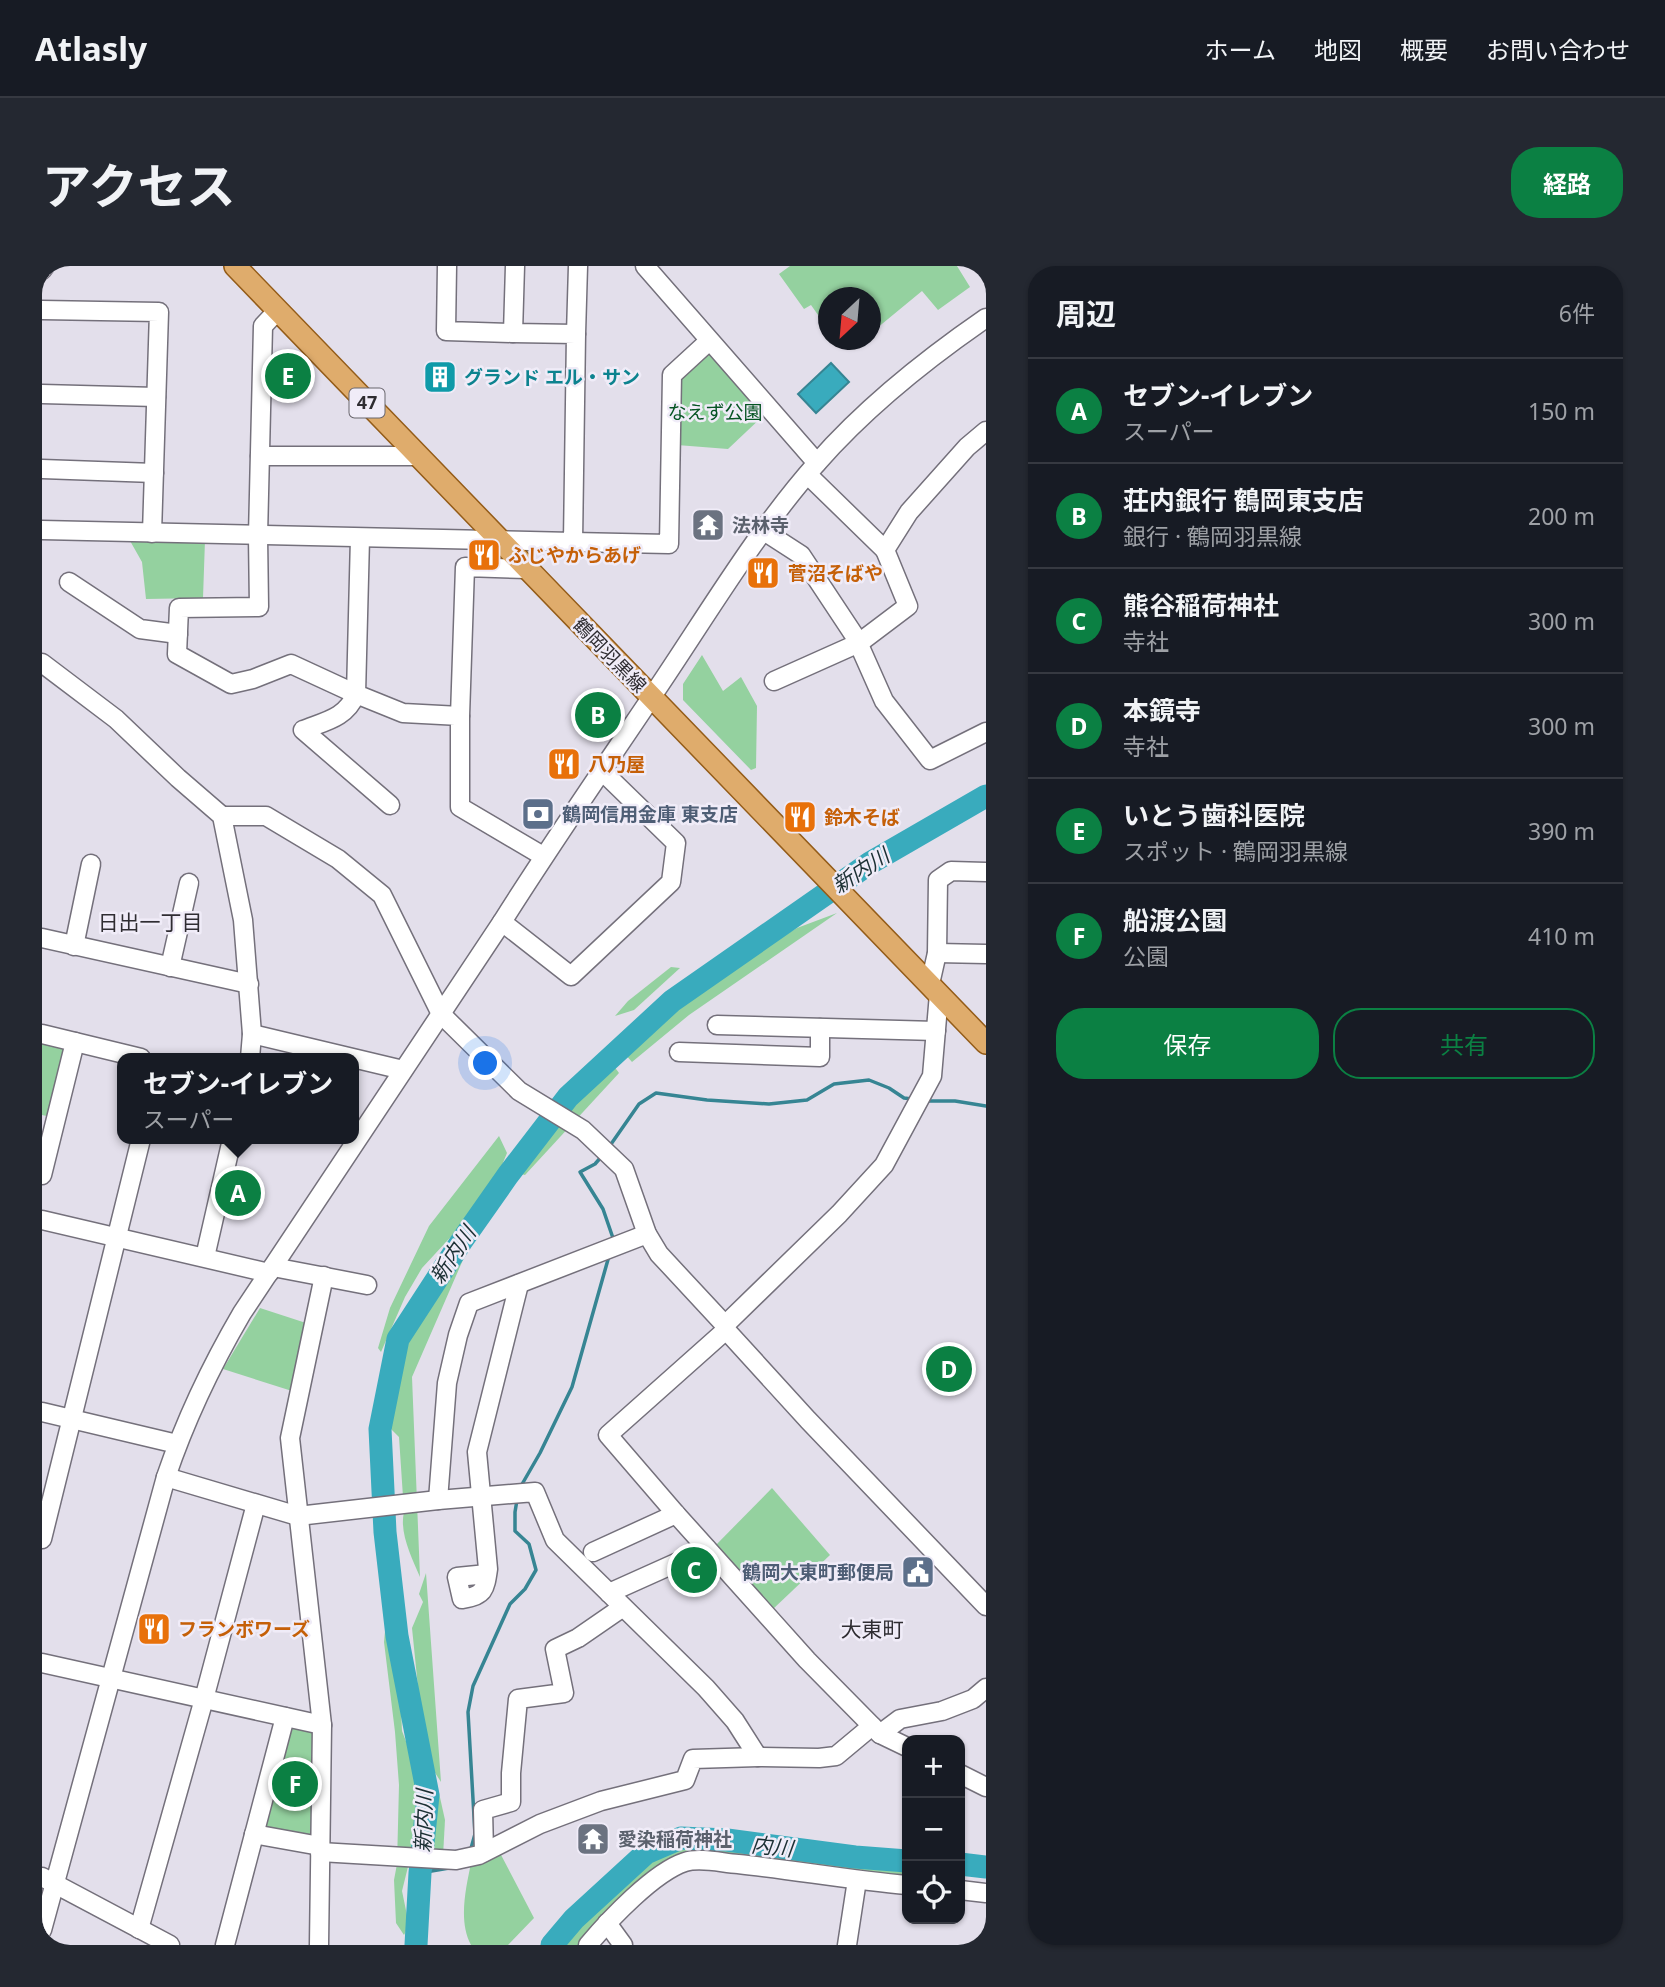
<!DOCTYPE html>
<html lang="ja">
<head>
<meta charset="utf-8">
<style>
	body { margin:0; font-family:"Noto Sans","Noto Sans JP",sans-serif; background:#242831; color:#f1f3f6 }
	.controls { position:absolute; right:21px; bottom:21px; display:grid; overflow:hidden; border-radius:14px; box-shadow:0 2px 5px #0004 }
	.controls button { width:63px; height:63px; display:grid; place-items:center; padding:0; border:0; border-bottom:2px solid #363941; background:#171b24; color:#f1f3f6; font:35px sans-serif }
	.compass { position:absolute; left:776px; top:21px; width:63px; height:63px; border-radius:50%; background:#171b24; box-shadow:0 2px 5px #0004; rotate:206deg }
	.you { position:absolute; left:444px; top:798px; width:24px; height:24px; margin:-18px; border:5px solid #fff; border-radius:50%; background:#1a73e8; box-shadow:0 0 0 10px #1a73e833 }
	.badge { display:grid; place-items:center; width:46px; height:46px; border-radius:50%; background:#0b8043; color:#fff; font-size:23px; font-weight:700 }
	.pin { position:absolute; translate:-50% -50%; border:4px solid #fff; box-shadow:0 2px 7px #0006 }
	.popup { position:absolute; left:75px; top:787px; width:242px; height:91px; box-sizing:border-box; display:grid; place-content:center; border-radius:14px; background:#171b24; filter:drop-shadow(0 2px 5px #0005); font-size:23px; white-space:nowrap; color:#9ea1a6 }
	.popup b { font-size:26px; color:#f1f3f6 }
	.popup::after { content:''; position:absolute; left:50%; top:100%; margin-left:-14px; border:14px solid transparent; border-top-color:#171b24 }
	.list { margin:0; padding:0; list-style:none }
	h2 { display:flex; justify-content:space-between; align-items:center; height:91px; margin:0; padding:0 28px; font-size:30px }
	h2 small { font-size:23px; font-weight:400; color:#9ea1a6 }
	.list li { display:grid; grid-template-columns:46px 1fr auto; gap:21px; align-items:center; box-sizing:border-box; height:105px; padding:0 28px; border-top:2px solid #363941 }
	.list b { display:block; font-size:26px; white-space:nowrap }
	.list p { margin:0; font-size:23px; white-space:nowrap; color:#9ea1a6 }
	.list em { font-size:23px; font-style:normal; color:#9ea1a6 }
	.actions { display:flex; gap:14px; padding:21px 28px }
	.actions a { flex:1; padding:16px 0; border:2px solid #0b8043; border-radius:28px; text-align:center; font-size:24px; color:#0b8043 }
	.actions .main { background:#0b8043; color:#fff }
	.icon { flex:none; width:38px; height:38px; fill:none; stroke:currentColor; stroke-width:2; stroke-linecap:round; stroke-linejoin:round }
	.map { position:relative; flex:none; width:944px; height:1679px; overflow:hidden; border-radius:28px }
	header { display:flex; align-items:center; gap:42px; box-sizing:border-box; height:98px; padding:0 35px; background:#171b24; border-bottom:2px solid #363941 }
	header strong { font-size:33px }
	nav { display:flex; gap:38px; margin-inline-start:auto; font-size:24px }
	.intro { display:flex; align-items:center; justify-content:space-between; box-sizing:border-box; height:168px; padding:0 42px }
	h1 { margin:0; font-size:49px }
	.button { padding:18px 32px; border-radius:28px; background:#0b8043; color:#fff; font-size:24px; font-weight:700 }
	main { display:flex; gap:42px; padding:0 42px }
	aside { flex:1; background:#171b24; border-radius:28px; box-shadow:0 2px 5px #0004 }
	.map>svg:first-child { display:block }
</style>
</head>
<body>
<header>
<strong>Atlasly</strong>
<nav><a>ホーム</a><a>地図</a><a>概要</a><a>お問い合わせ</a></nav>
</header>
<div class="intro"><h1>アクセス</h1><a class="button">経路</a></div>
<main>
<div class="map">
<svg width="944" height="1679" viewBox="0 0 944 1679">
	<rect width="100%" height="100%" fill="#e3dfeb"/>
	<g fill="#94d19f">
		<polygon points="748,0 915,0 928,21 896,44 880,25 829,67 828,32 786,32 786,70 781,56 769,39 762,43 737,8"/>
		<polygon points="667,82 722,149 686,183 635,179 636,110"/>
		<polygon points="87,273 163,274 161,332 104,333 100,296"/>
		<polygon points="660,389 681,425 699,411 715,440 714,502 709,504 641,434 641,418"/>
		<polygon points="795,647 647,749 590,796 582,787 637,735 686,702 755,662"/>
		<polygon points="629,701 638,702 592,744 573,750 586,735"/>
		<polygon points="0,772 26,779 9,851 0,849"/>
		<polygon points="569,796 577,807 483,909 475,907 537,825"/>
		<polygon points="457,870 465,887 455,911 417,962 380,1002 363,1031 339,1086 336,1082 348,1042 387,960"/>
		<path d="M427,980L370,1111L378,1311C370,1292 357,1267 362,1246L357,1171L346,1160L359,1078L394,1021Z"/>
		<polygon points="218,1042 264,1057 250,1125 181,1103"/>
		<polygon points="730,1222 788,1289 730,1344 671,1282"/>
		<polygon points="384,1307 399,1516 388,1499 377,1431 370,1362 381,1336 377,1328"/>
		<polygon points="345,1344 348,1373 357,1401 360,1465 375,1504 381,1540 360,1625 367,1659 362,1669 354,1657 352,1614 355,1598 357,1519 353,1466 342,1376"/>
		<polygon points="268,1460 276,1470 274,1576 220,1566 245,1461"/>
		<polygon points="397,1527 403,1554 401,1590 389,1588 389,1541"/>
		<path d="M679,1579L804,1598L865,1602V1612L659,1585L546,1668L536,1679H522C548,1650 588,1600 625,1588C642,1582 661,1580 679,1579Z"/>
		<path d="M458,1587L492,1652L466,1679H429C416,1655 424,1622 429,1597Z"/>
	</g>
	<polygon fill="#39abbd" stroke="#368593" stroke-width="2" points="789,97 807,116 774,147 756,128"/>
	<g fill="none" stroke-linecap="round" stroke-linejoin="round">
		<g stroke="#368593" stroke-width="3.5">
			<polyline points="885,835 913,835 944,840"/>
			<polyline points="567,881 597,838 614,827 665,834 727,838 765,834 792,818 827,814 847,822 862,832 870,833"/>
			<polyline points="560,890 553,898 538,906 561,943 572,975"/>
			<polyline points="479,1220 498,1187 530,1121 567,990"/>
			<polyline points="428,1586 433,1568 426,1446 431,1420 468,1338 483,1323 494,1304 487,1278 473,1265 473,1246 475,1234"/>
			<polyline points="378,1607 413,1601"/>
		</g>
		<g stroke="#39abbd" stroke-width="23">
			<polyline points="918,1598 944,1601"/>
			<polyline points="374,1679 378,1607 386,1529 355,1370 343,1266 338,1163 356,1073 419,976 466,909 526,831 630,735 828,597 944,530"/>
			<polyline points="510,1679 532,1653 604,1587 639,1572 685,1574 813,1591 865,1595"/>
		</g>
		<defs>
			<g id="minor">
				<polyline points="405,0 404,65 471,67"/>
				<polyline points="603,0 775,197"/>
				<polyline points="0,4 3,0"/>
				<polyline points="0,44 117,46 110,267"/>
				<path d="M236,44L221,60L216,270L217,341L137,342L135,388L189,418L211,413L249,398L314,428C304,452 284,455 261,464L348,539"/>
				<polyline points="534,68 536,0"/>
				<polyline points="0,128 114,131"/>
				<polyline points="218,190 376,190"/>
				<polyline points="0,203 112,207"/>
				<polyline points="766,209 843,284"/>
				<polyline points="0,264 531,276 534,68 471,67 473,0"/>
				<polyline points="722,265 759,289 814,372 842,435 888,494 944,466"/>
				<polyline points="318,272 314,428 361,447 418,450 418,541 501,590"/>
				<polyline points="531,276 627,278 630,109 667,75"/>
				<polyline points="27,316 98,363 136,368"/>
				<polyline points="0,397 74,453 136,512 180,550 201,654 210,768 208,792"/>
				<polyline points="732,415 817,377 866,340 843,284 867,246 925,181 944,165"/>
				<polyline points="418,450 423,301 485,303"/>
				<polyline points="180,550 224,550 296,593 340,629 399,748 477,825 541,864 582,903 605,968 617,988 683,1059 684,1064 766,1154 944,1340"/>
				<polyline points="460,656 529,710 629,616 634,577 560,505"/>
				<polyline points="0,672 207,718"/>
				<polyline points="32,680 49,598"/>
				<polyline points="895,687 944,688"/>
				<polyline points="128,701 147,617"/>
				<polyline points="888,718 895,687 896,614 909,605 944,606"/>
				<polyline points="675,759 894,765"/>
				<polyline points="0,768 99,792"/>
				<polyline points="210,768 361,804"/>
				<polyline points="637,786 778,791 778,762"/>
				<polyline points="0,909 33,776"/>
				<polyline points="0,954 227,1007"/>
				<polyline points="163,991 190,873"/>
				<polyline points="231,1001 325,1019"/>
				<polyline points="683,1059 797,948 842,899 890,810 897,728"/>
				<polyline points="684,1064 566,1169 634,1248 765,1394 838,1468 865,1481"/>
				<polyline points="0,1146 135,1178"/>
				<polyline points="124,1211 256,1250 396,1234 493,1226 513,1274 664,1422 693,1455 716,1491"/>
				<polyline points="396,1234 405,1117 416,1069 427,1037 605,968"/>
				<polyline points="0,1273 99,873"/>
				<polyline points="551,1286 634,1248"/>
				<path d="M445,1308L415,1311L420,1333C442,1330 443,1324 446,1303L435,1186L477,1018"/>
				<polyline points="567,1327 665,1283"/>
				<polyline points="0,1397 280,1459"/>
				<polyline points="838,1468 858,1453 900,1445 931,1433 944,1422"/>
				<polyline points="918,1508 944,1521"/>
				<polyline points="212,1568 278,1580"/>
				<polyline points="278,1586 414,1594 437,1589 498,1558 559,1535 643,1514 651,1493 716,1491 777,1492 794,1490 830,1460"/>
				<polyline points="442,1586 441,1544 469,1536 469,1507 476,1433 522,1427 513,1383 536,1372 581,1341"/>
				<polyline points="0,1611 128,1679"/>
				<polyline points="918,1624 944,1627"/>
				<polyline points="565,1657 581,1679"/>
				<polyline points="97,1663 162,1433 214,1238"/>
				<path d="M0,1664L124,1211C144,1152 169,1100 200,1047L460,656C511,575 566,496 619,417C668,344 717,262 775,197C824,141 883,94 944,52"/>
				<polyline points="183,1679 243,1451"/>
				<polyline points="277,1679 280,1459 248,1172 282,1010"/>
				<path d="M546,1679C567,1654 612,1606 643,1596C658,1591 680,1597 696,1598C752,1604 809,1614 865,1619"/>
				<polyline points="805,1679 815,1614"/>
			</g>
			<polyline id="major" points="193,0 944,777"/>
		</defs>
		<use href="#minor" stroke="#74707b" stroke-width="21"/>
		<use href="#major" stroke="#945c18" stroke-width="24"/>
		<use href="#minor" stroke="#fff" stroke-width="18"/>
		<use href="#major" stroke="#dfac6c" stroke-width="21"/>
	</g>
	<defs>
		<symbol id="building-square" viewBox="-11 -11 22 22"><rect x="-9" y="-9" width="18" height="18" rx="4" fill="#0f9aa8" stroke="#f0ecf8"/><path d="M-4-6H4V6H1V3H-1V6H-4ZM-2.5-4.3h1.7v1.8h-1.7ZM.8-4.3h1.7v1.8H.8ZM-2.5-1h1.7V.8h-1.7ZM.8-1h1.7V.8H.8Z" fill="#fff"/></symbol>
		<symbol id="temple-square" viewBox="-11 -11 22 22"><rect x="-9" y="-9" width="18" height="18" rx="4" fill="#6b7280" stroke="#f0ecf8"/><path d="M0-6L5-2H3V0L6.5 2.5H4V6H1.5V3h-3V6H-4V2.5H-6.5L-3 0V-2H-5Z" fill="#fff"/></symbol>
		<symbol id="restaurant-square" viewBox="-11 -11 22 22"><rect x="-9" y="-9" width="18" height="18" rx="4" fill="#e8710a" stroke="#f0ecf8"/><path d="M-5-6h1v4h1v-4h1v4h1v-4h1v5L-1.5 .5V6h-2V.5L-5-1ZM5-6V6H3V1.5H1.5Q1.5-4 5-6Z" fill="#fff"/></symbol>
		<symbol id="bank-square" viewBox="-11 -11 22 22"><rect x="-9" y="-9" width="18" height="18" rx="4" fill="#5c6f8a" stroke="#f0ecf8"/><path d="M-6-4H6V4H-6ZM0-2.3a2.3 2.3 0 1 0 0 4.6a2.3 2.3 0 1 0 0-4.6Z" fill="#fff"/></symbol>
		<symbol id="civic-square" viewBox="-11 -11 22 22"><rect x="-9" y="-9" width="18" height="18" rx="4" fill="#5c6f8a" stroke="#f0ecf8"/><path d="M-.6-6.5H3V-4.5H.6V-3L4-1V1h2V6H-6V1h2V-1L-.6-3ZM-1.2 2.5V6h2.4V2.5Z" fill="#fff"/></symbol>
	</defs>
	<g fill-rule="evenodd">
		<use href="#building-square" x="379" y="92" width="38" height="38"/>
		<use href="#temple-square" x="647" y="240" width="38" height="38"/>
		<use href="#restaurant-square" x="423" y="270" width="38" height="38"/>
		<use href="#restaurant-square" x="702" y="288" width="38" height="38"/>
		<use href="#restaurant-square" x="503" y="479" width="38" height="38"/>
		<use href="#bank-square" x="477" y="529" width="38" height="38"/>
		<use href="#restaurant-square" x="739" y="532" width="38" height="38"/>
		<use href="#civic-square" x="857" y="1287" width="38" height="38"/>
		<use href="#restaurant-square" x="93" y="1344" width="38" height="38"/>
		<use href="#temple-square" x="532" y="1554" width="38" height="38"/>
	</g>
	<g text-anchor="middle" stroke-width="5" stroke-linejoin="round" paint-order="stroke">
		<rect fill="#f0ecf8" stroke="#69666d" stroke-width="2" x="307.5" y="122.5" width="35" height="29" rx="5"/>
		<g font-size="18" font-weight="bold" fill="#2f2d32">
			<text x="325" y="143">47</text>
		</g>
		<g font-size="19" font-weight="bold" fill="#0d838f" stroke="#f0ecf8" text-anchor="start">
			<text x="422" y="118">グランド エル・サン</text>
		</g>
		<g font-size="19" fill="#055423" stroke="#f0ecf8">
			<text x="673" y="153">なえず公園</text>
		</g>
		<g font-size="19" font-weight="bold" fill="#5b616d" stroke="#f0ecf8" text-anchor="start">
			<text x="690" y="266">法林寺</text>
			<text x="576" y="1580">愛染稲荷神社</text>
		</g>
		<g font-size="19" font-weight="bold" fill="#c56008" stroke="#f0ecf8" text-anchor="start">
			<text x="466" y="296">ふじやからあげ</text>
			<text x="746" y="314">菅沼そばや</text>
			<text x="546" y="505">八乃屋</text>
			<text x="782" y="558">鈴木そば</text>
			<text x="136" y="1370">フランボワーズ</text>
		</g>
		<g font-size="19" fill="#2f2d32" stroke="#f0ecf8">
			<text transform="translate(568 389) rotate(46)" y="7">鶴岡羽黒線</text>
		</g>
		<g font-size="19" font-weight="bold" fill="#4e5e75" stroke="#f0ecf8" text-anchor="start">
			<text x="520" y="555">鶴岡信用金庫 東支店</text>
			<text x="852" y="1313" text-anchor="end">鶴岡大東町郵便局</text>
		</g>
		<g font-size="21" font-style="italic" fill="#1c3034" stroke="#f0ecf8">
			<text transform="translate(819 605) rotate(-33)" y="7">新内川</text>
			<text transform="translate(411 989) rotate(-56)" y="7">新内川</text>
			<text transform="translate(382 1555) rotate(-88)" y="7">新内川</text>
			<text transform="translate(730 1581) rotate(6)" y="7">内川</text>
		</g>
		<g font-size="21" fill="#2f2d32" stroke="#f0ecf8">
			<text x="108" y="664">日出一丁目</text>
			<text x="830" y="1371">大東町</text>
		</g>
	</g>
</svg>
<div class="controls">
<button>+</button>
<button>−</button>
<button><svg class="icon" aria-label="locate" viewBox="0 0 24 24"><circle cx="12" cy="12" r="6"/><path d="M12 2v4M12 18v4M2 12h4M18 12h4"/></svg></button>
</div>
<svg class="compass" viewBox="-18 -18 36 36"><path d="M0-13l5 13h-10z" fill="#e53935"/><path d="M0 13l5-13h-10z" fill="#9ea1a6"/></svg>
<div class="you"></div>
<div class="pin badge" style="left:196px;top:927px">A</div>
<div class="popup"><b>セブン-イレブン</b>スーパー</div>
<div class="pin badge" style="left:556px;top:449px">B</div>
<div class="pin badge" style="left:652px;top:1304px">C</div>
<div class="pin badge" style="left:907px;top:1103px">D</div>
<div class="pin badge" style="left:246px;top:110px">E</div>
<div class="pin badge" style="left:253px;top:1518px">F</div>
</div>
<aside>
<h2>周辺<small>6件</small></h2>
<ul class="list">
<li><span class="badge">A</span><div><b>セブン-イレブン</b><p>スーパー</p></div><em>150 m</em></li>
<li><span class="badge">B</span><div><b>荘内銀行 鶴岡東支店</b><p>銀行 · 鶴岡羽黒線</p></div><em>200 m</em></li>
<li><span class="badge">C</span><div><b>熊谷稲荷神社</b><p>寺社</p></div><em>300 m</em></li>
<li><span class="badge">D</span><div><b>本鏡寺</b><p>寺社</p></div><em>300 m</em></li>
<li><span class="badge">E</span><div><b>いとう歯科医院</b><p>スポット · 鶴岡羽黒線</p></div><em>390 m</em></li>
<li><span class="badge">F</span><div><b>船渡公園</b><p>公園</p></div><em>410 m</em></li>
</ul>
<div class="actions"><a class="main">保存</a><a>共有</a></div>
</aside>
</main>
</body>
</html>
